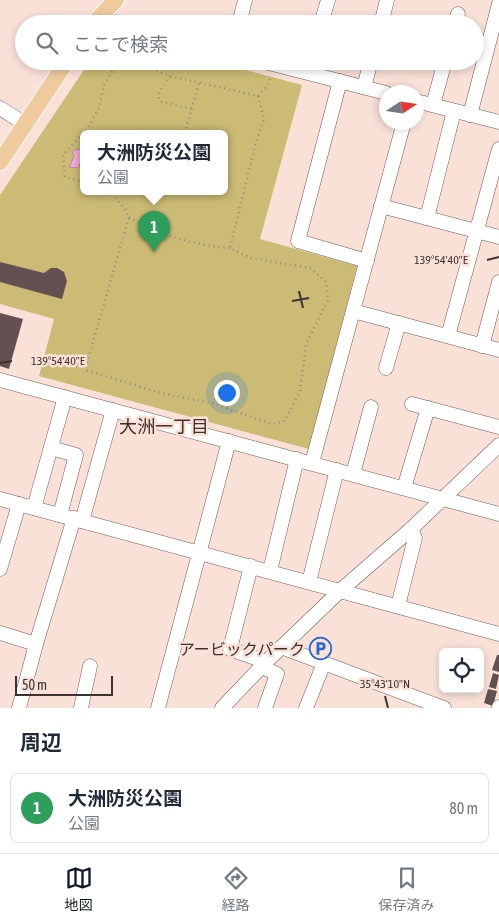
<!DOCTYPE html>
<html lang="ja">
<head>
<meta charset="utf-8">
<style>
	body { margin:0; font-family:"Asap Condensed","Noto Sans JP",sans-serif; background:#f6f6f7; color:#1f2937 }
	.controls { position:absolute; right:15px; bottom:15px; display:grid; overflow:hidden; border-radius:8px; box-shadow:0 2px 8px #0003 }
	.controls button { width:45px; height:45px; display:grid; place-items:center; padding:0; border:0; border-bottom:1px solid #e0e1e3; background:#fff; color:#1f2937; font:25px sans-serif }
	.compass { position:absolute; left:379px; top:85px; width:45px; height:45px; border-radius:50%; background:#fff; box-shadow:0 2px 8px #0003; rotate:78deg }
	.scale { position:absolute; left:15px; bottom:12px; width:98px; box-sizing:border-box; padding-left:5px; border:2px solid #3c322f; border-top:0; font-size:14px; line-height:18px; white-space:nowrap; color:#3c322f; -webkit-text-stroke:4px #f9e1d8; paint-order:stroke }
	.you { position:absolute; left:226px; top:392px; width:18px; height:18px; margin:-12px; border:4px solid #fff; border-radius:50%; background:#1a73e8; box-shadow:0 0 0 8px #1a73e833 }
	.badge { display:grid; place-items:center; width:32px; height:32px; border-radius:50%; background:#111827; color:#fff; font-size:16px; font-weight:700 }
	.pin { position:absolute; translate:-50% -41px; filter:drop-shadow(0 1px 2px #0008) }
	.pin::after { content:''; position:absolute; top:26px; width:18px; height:15px; background:inherit; clip-path:polygon(0 0,100% 0,50% 100%) }
	.popup { position:absolute; left:80px; top:130px; width:148px; height:65px; box-sizing:border-box; display:grid; place-content:center; border-radius:8px; background:#fff; filter:drop-shadow(0 1px 4px #0005); font-size:16px; white-space:nowrap; color:#747a83 }
	.popup b { font-size:19px; color:#1f2937 }
	.popup::after { content:''; position:absolute; left:50%; top:100%; margin-left:-10px; border:10px solid transparent; border-top-color:#fff }
	.list { margin:0; padding:0; list-style:none }
	h2 { display:flex; justify-content:space-between; align-items:center; height:65px; margin:0; padding:0 20px; font-size:21px }
	h2 small { font-size:16px; font-weight:400; color:#747a83 }
	.list li { display:grid; grid-template-columns:32px 1fr auto; gap:15px; align-items:center; box-sizing:border-box; height:70px; margin:0 10px 10px; padding:0 10px; border:1px solid #e0e1e3; border-radius:8px }
	.list b { display:block; font-size:19px; white-space:nowrap }
	.list p { margin:0; font-size:16px; white-space:nowrap; color:#747a83 }
	.list em { font-size:16px; font-style:normal; color:#747a83 }
	.icon { flex:none; width:28px; height:28px; fill:none; stroke:currentColor; stroke-width:2; stroke-linecap:round; stroke-linejoin:round }
	.map { position:relative; flex:none; width:499px; height:708px; overflow:hidden }
	.search { position:absolute; background:#fff; box-shadow:0 2px 8px #0003; left:15px; right:15px; top:15px; height:55px; display:flex; align-items:center; gap:12px; box-sizing:border-box; padding:0 18px; border-radius:28px; color:#747a83; font-size:19px }
	.sheet { height:145px; background:#fff }
	nav { display:flex; justify-content:space-around; align-items:center; box-sizing:border-box; height:70px; border-top:1px solid #e0e1e3; background:#fff; font-size:14px; color:#747a83 }
	nav a { display:grid; justify-items:center; gap:2px }
	nav .on { color:#111827 }
	.map>svg:first-child { display:block }
</style>
</head>
<body>
<div class="map">
<svg width="499" height="708" viewBox="0 0 499 708">
	<rect width="100%" height="100%" fill="#f9e1d8"/>
	<path fill="#cbbb75" fill-rule="evenodd" d="M90,61H212L302,85L260,239L357,266L309,449L39,376L54,319L0,304V195ZM84,133H224V191H84Z"/>
	<polygon fill="#f3aed5" stroke="#bc89a3" points="84,148 84,162 82,159 78,168 69,167 74,157 72,151"/>
	<g fill="#655051">
		<polygon points="0,262 44,273 51,268 57,268 64,272 67,281 62,299 0,282"/>
		<polygon points="0,313 23,319 9,369 0,366"/>
		<polygon points="497,655 499,655 499,672 492,670"/>
		<polygon points="493,673 499,675 496,689 489,687"/>
		<polygon points="488,689 497,691 493,706 484,703"/>
	</g>
	<g fill="none" stroke-linecap="round" stroke-linejoin="round">
		<defs>
			<g id="minor">
				<polyline points="103,12 115,24"/>
				<polyline points="239,24 245,0"/>
				<polyline points="321,24 328,0"/>
				<polyline points="381,24 387,0"/>
				<polyline points="455,24 458,14"/>
				<polyline points="261,61 386,93"/>
				<polyline points="340,81 298,241 367,261"/>
				<polyline points="364,87 371,61"/>
				<polyline points="416,101 499,122"/>
				<polyline points="433,105 445,61"/>
				<polyline points="0,108 25,124"/>
				<polyline points="470,115 499,4"/>
				<polyline points="381,206 499,237"/>
				<polyline points="427,218 454,111"/>
				<polyline points="353,311 499,350"/>
				<polyline points="448,336 499,149"/>
				<polyline points="482,346 499,282"/>
				<polyline points="386,368 399,323"/>
				<polyline points="0,380 499,514"/>
				<polyline points="412,404 499,427"/>
				<polyline points="51,448 76,455 60,515"/>
				<polyline points="312,463 404,122"/>
				<polyline points="353,474 371,407"/>
				<polyline points="404,488 428,408"/>
				<polyline points="0,499 499,634"/>
				<polyline points="34,508 65,397"/>
				<polyline points="82,521 113,410"/>
				<polyline points="251,566 230,649 266,662"/>
				<polyline points="0,569 19,504"/>
				<polyline points="270,571 297,459"/>
				<polyline points="309,582 337,470"/>
				<polyline points="398,606 415,538 411,529"/>
				<polyline points="0,633 36,644 19,708"/>
				<polyline points="36,644 74,518"/>
				<polyline points="281,647 444,708"/>
				<polyline points="262,667 277,674 265,708"/>
				<polyline points="81,708 90,666"/>
				<polyline points="158,708 229,441"/>
				<polyline points="222,708 266,662 341,590 411,529 499,445"/>
				<polyline points="306,708 324,663"/>
				<polyline points="499,708 499,707"/>
			</g>
			<g id="major">
				<polyline points="93,24 116,0"/>
				<polyline points="0,162 67,61"/>
			</g>
		</defs>
		<use href="#minor" stroke="#705b54" stroke-width="15"/>
		<use href="#major" stroke="#fff" stroke-width="18"/>
		<g stroke="#998882" stroke-width="2.5" stroke-dasharray="1 4" stroke-linecap="butt">
			<polyline points="170,76 158,94 159,99 162,102 192,109"/>
			<polyline points="258,96 268,84 271,77"/>
			<polyline points="185,133 199,82"/>
			<polyline points="84,182 65,177 63,155 88,128 99,108 104,85 113,70 120,64 136,62 170,76 258,96 264,119 256,142 230,248 251,258 310,268 326,282 328,300 306,344 300,391 285,421 272,424 211,403 161,393 85,370 129,217 125,209 109,191"/>
			<path d="M129,217C159,236 195,245 230,248"/>
		</g>
		<use href="#minor" stroke="#fff" stroke-width="14"/>
		<use href="#major" stroke="#efca9d" stroke-width="16"/>
	</g>
	<path fill="none" stroke="#3c322f" stroke-width="2" d="M487,260L499,257M299,291L303,308M292,301L309,298M0,363L12,361M385,696L388,708"/>
	<defs>
		<symbol id="parking-ring" viewBox="-11 -11 22 22"><circle r="9.5" fill="#f9e1d8" stroke="#2567d4" stroke-width="1.5"/><path d="M-3.5-5.5H1a3.5 3.5 0 0 1 0 7H-1V5.5H-3.5ZM-1-3.4V-.6H.8a1.4 1.4 0 0 0 0-2.8Z" fill="#2567d4"/></symbol>
	</defs>
	<g fill-rule="evenodd">
		<use href="#parking-ring" x="308" y="636" width="25" height="25"/>
	</g>
	<g text-anchor="middle" stroke-width="5" stroke-linejoin="round" paint-order="stroke">
		<g font-size="16" fill="#3c322f" stroke="#f9e1d8" text-anchor="end">
			<text x="305" y="655">アービックパーク</text>
		</g>
		<g font-size="18" fill="#402e27" stroke="#f9e1d8">
			<text x="164" y="433">大洲一丁目</text>
		</g>
	</g>
	<g font-size="12" text-anchor="middle" fill="#3c322f" stroke="#f9e1d8" stroke-width="5" stroke-linejoin="round" paint-order="stroke">
		<text x="441" y="264">139°54'40"E</text>
		<text x="58" y="365">139°54'40"E</text>
		<text x="385" y="688">35°43'10"N</text>
	</g>
</svg>
<div class="controls">
<button><svg class="icon" aria-label="locate" viewBox="0 0 24 24"><circle cx="12" cy="12" r="6"/><path d="M12 2v4M12 18v4M2 12h4M18 12h4"/></svg></button>
</div>
<svg class="compass" viewBox="-18 -18 36 36"><path d="M0-13l5 13h-10z" fill="#e53935"/><path d="M0 13l5-13h-10z" fill="#747a83"/></svg>
<div class="scale">50 m</div>
<div class="you"></div>
<div class="pin badge" style="left:154px;top:252px;background:#2e9e5b">1</div>
<div class="popup"><b>大洲防災公園</b>公園</div>
<div class="search"><svg class="icon" aria-label="search" viewBox="0 0 24 24"><circle cx="10" cy="10" r="6"/><path d="M15 15l6 6"/></svg>ここで検索</div>
</div>
<section class="sheet">
<h2>周辺<small></small></h2>
<ul class="list">
<li><span class="badge" style="background:#2e9e5b">1</span><div><b>大洲防災公園</b><p>公園</p></div><em>80 m</em></li>
</ul>
</section>
<nav>
<a class="on"><svg class="icon" aria-label="map" viewBox="0 0 24 24"><path d="M3 6l6-2 6 2 6-2v14l-6 2-6-2-6 2zM9 4v14M15 6v14"/></svg>地図</a>
<a><svg class="icon" aria-label="directions" viewBox="0 0 24 24"><path d="M12 3l9 9-9 9-9-9zM9 14v-3h6M13 9l2 2-2 2"/></svg>経路</a>
<a><svg class="icon" aria-label="saved" viewBox="0 0 24 24"><path d="M7 4h10v16l-5-4-5 4z"/></svg>保存済み</a>
</nav>
</body>
</html>
